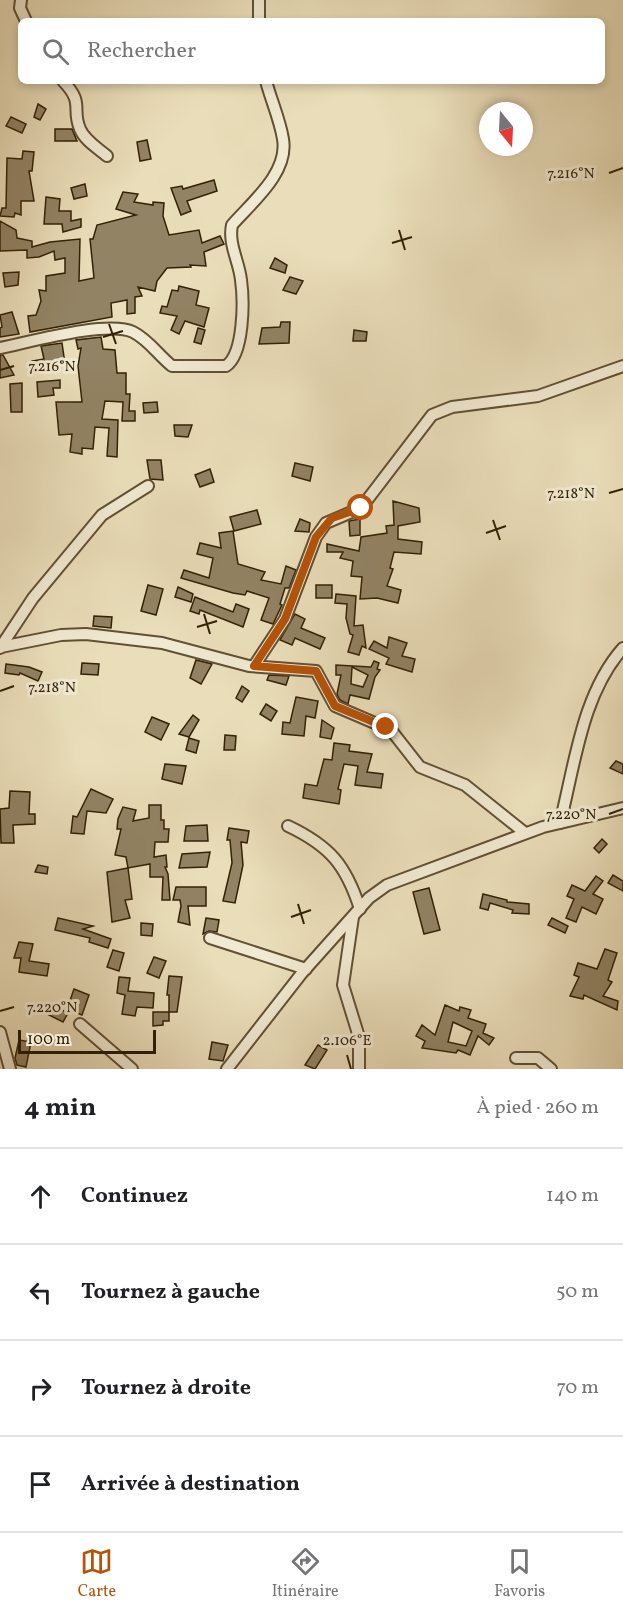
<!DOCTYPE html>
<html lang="fr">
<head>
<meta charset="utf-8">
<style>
	body { margin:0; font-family:Vollkorn,serif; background:#f2f2f2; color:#202124 }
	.compass { position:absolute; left:479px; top:102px; width:54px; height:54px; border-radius:50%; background:#fff; box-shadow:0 3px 9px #0003; rotate:162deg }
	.scale { position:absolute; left:18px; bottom:15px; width:138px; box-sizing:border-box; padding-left:6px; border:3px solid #332106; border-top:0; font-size:16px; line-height:21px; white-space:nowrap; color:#332106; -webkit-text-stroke:4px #f1ead2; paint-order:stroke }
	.stop { position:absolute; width:18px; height:18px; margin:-14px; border:4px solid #b45309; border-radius:50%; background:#fff }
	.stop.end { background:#b45309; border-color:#fff; box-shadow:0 2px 6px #0008 }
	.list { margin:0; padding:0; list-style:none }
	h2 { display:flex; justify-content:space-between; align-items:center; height:78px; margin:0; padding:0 24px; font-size:26px }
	h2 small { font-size:20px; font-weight:400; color:#757577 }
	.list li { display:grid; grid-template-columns:39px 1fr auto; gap:18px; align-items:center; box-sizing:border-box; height:96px; padding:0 24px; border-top:2px solid #e0e0e0 }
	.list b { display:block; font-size:22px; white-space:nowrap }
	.list em { font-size:20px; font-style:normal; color:#757577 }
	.icon { flex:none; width:33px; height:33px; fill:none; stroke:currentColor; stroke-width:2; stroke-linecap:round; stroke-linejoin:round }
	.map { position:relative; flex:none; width:623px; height:1069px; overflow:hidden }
	.search { position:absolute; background:#fff; box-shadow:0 3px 9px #0003; left:18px; right:18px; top:18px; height:66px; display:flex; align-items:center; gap:15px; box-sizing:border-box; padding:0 21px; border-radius:9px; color:#757577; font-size:22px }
	.sheet { height:462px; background:#fff }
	nav { display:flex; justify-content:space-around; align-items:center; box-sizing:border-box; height:84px; border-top:2px solid #e0e0e0; background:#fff; font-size:16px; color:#757577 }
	nav a { display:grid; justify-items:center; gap:3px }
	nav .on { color:#b45309 }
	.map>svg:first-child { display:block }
</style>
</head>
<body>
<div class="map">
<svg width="623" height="1069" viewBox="0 0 623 1069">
	<rect width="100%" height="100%" fill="#eadeba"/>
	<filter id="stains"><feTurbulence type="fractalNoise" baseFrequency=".00333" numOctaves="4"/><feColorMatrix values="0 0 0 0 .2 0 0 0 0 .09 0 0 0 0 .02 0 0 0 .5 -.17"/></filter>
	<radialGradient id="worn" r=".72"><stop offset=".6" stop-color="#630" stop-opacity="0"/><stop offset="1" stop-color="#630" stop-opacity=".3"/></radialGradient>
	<g fill="#928364" stroke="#332106" stroke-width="1.5" fill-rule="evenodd">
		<polygon points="38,104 46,109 40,120 34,117"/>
		<polygon points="11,117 26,124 22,133 6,126"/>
		<polygon points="55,129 72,129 77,141 55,141"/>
		<polygon points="147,140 151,159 140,161 137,142"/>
		<polygon points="23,151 34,152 32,171 29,171 34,201 21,201 21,215 15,213 14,217 0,216 2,208 6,208 7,158 22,159"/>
		<polygon points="214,180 217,191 187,201 191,211 181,215 171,188 182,186 183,189"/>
		<polygon points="85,184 87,196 74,199 71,188"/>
		<polygon points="123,192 138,194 134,202 153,205 153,202 164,203 163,216 169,235 199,230 202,243 220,236 224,244 204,252 206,266 190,265 191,267 167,268 157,281 155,291 138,287 142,296 135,297 135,313 127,314 127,300 111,303 112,317 30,332 28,316 36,315 41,301 39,290 46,291 46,276 65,273 65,258 55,260 54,251 39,257 27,258 27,250 0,251 0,221 16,230 17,238 32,241 32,247 50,242 80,239 79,281 94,278 90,239 93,239 97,225 136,215 116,209"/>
		<polygon points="46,197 60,199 59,211 71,211 71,221 81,219 81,227 63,232 62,224 44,224"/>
		<polygon points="275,258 287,265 285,273 270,268"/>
		<polygon points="19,272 18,285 5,287 3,273"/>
		<polygon points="290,277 303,281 296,294 283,290"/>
		<polygon points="179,286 199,291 196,305 209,308 204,327 185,321 179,334 171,330 177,316 160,313 162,306 167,307 172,290 178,291"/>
		<polygon points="12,312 19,334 0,337 0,328 2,327 0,315"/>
		<polygon points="281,322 290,322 289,343 259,344 262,328 280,327"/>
		<polygon points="198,328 205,330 201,344 194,342"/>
		<polygon points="354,330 367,332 366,341 353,341"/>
		<polygon points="101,337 103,349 115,350 117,373 126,373 126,394 130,394 129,411 135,411 135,421 122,421 123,402 105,401 102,419 118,420 117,457 107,456 109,428 95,427 93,449 82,448 82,454 70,452 72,434 59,435 56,402 82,402 78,366 81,348 78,349 76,340"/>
		<polygon points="62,343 65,364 33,371 32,361 44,359 41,346"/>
		<polygon points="0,355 3,355 14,375 0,378"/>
		<polygon points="60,380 60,388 53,388 54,395 38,397 37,382"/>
		<polygon points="22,383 22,412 11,412 10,384"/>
		<polygon points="157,402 158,412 144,413 143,403"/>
		<polygon points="174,425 192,425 188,437 175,436"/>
		<polygon points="147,460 161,460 163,480 150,479"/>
		<polygon points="295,463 313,467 310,481 292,476"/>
		<polygon points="210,469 214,482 200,487 195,475"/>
		<polygon points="393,501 419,508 420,522 398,526 398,539 422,542 421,554 394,552 390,568 393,569 387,586 401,590 398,603 377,598 360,599 362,577 351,576 353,561 340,558 343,552 327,552 327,544 359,551 361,537 387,533 386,526 394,525"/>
		<polygon points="257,510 261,524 234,531 230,517"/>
		<polygon points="300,519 310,523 309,532 295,531"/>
		<polygon points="360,519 360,535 350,536 349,521"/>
		<polygon points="233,531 238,564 265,572 261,580 281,584 286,566 296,570 289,588 285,588 280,604 282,605 273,624 261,620 269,598 247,591 245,595 233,593 181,578 184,570 209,578 213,558 197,554 200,543 221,548 219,533"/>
		<polygon points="148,585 163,589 156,615 141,611"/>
		<rect x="316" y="585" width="16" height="13"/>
		<polygon points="178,587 193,594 191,602 175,597"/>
		<polygon points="336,594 356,596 354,626 363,625 366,648 362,646 359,655 348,652 353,635 350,634 346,618 347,604 335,603"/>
		<polygon points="195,597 233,612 236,604 249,609 243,627 200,610 199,614 190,611"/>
		<polygon points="295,614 305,619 301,628 325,638 320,649 295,638 292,645 280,640"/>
		<polygon points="94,616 112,617 111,628 93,626"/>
		<polygon points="389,637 407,643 402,656 415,659 412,672 386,664 389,658 369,649 374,641 387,648"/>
		<polygon points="196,660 212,664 201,684 190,678"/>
		<path d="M374,661L379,663L377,669L380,670L375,677L369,699L350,695L348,704L340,700L337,694L341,675H336V665L371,667ZM352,667L368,675L363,687L351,684Z"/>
		<polygon points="82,663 99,664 98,675 81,674"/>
		<polygon points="6,664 29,667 42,672 38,681 20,673 19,675 5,673"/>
		<polygon points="269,675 289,676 286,685 267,680"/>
		<polygon points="242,686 249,691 242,702 236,698"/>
		<polygon points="296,697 318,701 315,718 306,716 304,736 282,734 283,722 290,723"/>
		<polygon points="266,704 277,711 271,721 260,714"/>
		<polygon points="193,715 199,720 189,737 179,734"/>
		<polygon points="152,717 169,724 161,740 145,732"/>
		<polygon points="322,720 334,728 331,739 320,737"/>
		<polygon points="225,735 236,736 235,750 224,750"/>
		<polygon points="189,738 199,741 196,753 186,750"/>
		<polygon points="334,743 350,745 349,751 372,754 367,772 383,774 381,788 355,785 358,766 344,764 338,789 341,790 339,804 303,798 305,784 317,786 324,759 332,760"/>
		<polygon points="616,761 623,764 623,774 610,768"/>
		<polygon points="165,764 186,766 182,784 162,779"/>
		<polygon points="91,789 113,799 106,813 87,811 84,834 71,833 73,816 77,817"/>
		<polygon points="10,791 30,792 29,814 35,814 35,824 13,825 14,843 1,843 0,809 9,808"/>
		<polygon points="149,805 161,805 161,820 164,820 164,829 169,829 168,842 155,842 154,857 166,855 167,867 165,867 168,874 170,900 162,900 163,877 150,877 150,864 128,868 126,857 115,855 121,829 117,829 118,819 123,807 136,810 133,821 149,818"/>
		<polygon points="207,825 208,841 184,841 186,826"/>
		<polygon points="229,828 249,831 247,843 241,842 243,865 235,903 223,901 232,863 230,840 227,840"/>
		<polygon points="602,839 607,844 599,853 594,848"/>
		<polygon points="210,852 207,867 179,868 182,854"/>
		<polygon points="38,865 48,867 47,874 35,872"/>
		<polygon points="128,868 132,899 125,900 130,918 112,922 107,872"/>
		<polygon points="613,875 623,881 623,891 608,883"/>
		<polygon points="596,876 603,881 593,894 603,899 596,914 582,907 576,922 566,918 574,899 567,896 572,885 585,891"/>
		<polygon points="176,887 206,887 206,906 188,906 190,925 178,922 181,906 180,900 173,900"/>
		<polygon points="429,888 440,930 424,934 413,892"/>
		<polygon points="483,894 507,900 507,902 529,904 529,914 512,913 513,910 490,903 488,910 480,908"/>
		<polygon points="58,918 93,926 83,929 111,939 108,948 89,942 90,938 55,930"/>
		<polygon points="206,918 219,920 217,932 209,931 203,934"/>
		<polygon points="552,918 568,926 565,933 548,925"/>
		<polygon points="141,923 153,924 152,936 141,935"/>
		<polygon points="19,942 33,944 29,961 49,964 47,976 19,972 21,958 14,958"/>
		<polygon points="605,949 617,953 608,980 612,982 603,996 618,1001 617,1010 584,995 583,999 570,996 579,977 574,975 578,963 597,969"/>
		<polygon points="113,950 124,953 119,971 107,967"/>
		<polygon points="154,957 166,961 159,978 147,973"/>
		<polygon points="169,976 182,977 177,1012 169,1012 169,995 167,995"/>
		<polygon points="119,977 130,978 128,991 154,993 153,1008 137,1007 135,1016 122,1014 125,995 117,993"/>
		<polygon points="74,989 89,995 82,1015 67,1009"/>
		<polygon points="52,1005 68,1013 63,1022 47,1014"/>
		<path d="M445,1005L459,1011L460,1007L471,1010L468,1018L486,1024L483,1033L494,1038L489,1045L478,1036L470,1055L458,1050L456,1053L422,1048L425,1041L416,1036L422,1025L435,1035ZM453,1022L472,1031L466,1046L448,1042Z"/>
		<polygon points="153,1012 169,1012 169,1021 163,1021 163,1025 153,1026"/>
		<polygon points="19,1040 31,1042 26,1067 17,1065 15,1058"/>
		<polygon points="212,1042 228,1045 223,1061 209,1059"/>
		<polygon points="318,1045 327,1050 315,1069 305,1065"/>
	</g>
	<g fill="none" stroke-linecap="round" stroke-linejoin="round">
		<defs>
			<g id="street">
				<polyline points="21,0 20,8 26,21"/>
				<polyline points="259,0 259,21"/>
				<path d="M63,81C85,104 71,108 80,129C85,141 98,148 107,156"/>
				<path d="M0,348C30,342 108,320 133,332C149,340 159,356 172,366H226C244,354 244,301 241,280C239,261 228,244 232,225C251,203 289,173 283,139C280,120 271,100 266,81"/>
				<polyline points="1,647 61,635 86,634 162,643 249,666 316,671 335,706 391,730 420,767 465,785 525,833"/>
				<polyline points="0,648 33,598 102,515 148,486"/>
				<polyline points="254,666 285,619 316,537 326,523 361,508 432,415 452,407 538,396 623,366"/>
				<path d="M560,823C575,764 582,694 623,648"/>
				<path d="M288,826C330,846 346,865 360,909"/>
				<polyline points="353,917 343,985 359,1037 359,1069"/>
				<polyline points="210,938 306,969"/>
				<polyline points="80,1024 132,1069"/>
				<polyline points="0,1032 10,1069"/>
				<polyline points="516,1058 538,1058 551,1069"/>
				<polyline points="227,1069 302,973 369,898 387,885 543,827 623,808"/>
			</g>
		</defs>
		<use href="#street" stroke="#615033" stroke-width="14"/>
		<use href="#street" stroke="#f1ead2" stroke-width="10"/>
	</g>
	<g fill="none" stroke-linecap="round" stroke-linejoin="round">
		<polyline stroke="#b45309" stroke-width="8" points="361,508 332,518 316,537 285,619 254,666 316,671 335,706 386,727"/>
	</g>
	<path fill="none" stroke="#332106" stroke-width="2" d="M609,173L623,168M399,230L405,250M392,243L412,237M109,324L116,344M103,337L123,331M0,370L14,366M609,493L623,489M493,520L500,540M486,533L506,526M204,614L210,634M197,627L217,621M0,691L14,686M609,814L623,809M298,904L304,924M291,917L311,910M0,1011L14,1007M347,1055L351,1069"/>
	<g font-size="15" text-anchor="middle" fill="#332106" stroke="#f1ead2" stroke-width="6" stroke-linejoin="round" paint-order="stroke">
		<text x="571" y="178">7.216°N</text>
		<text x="52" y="371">7.216°N</text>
		<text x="571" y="498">7.218°N</text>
		<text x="52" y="692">7.218°N</text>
		<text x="571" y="819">7.220°N</text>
		<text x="52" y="1012">7.220°N</text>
		<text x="347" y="1045">2.106°E</text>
	</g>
	<rect width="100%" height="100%" filter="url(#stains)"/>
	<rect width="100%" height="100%" fill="url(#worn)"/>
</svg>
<svg class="compass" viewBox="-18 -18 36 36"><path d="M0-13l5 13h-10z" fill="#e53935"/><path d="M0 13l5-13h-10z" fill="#757577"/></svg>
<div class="scale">100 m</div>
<div class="stop" style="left:361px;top:508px"></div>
<div class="stop end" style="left:386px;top:727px"></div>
<div class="search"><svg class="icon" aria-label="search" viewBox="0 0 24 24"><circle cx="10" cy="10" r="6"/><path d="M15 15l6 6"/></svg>Rechercher</div>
</div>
<section class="sheet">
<h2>4 min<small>À pied · 260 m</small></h2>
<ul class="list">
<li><svg class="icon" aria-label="ahead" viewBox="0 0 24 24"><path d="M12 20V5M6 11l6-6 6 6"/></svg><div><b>Continuez</b></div><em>140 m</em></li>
<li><svg class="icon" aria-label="left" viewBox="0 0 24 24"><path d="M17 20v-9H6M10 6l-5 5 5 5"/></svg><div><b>Tournez à gauche</b></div><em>50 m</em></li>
<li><svg class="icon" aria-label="right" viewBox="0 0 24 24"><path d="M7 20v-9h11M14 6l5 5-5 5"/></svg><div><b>Tournez à droite</b></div><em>70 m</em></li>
<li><svg class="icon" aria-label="arrive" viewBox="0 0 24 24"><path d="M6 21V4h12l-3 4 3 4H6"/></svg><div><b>Arrivée à destination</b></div></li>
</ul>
</section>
<nav>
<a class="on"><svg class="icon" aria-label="map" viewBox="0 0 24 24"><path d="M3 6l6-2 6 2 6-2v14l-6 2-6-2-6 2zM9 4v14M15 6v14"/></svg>Carte</a>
<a><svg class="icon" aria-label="directions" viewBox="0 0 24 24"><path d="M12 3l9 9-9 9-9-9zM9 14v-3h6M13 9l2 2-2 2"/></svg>Itinéraire</a>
<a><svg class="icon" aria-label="saved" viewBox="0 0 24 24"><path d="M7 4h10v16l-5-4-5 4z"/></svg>Favoris</a>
</nav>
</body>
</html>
